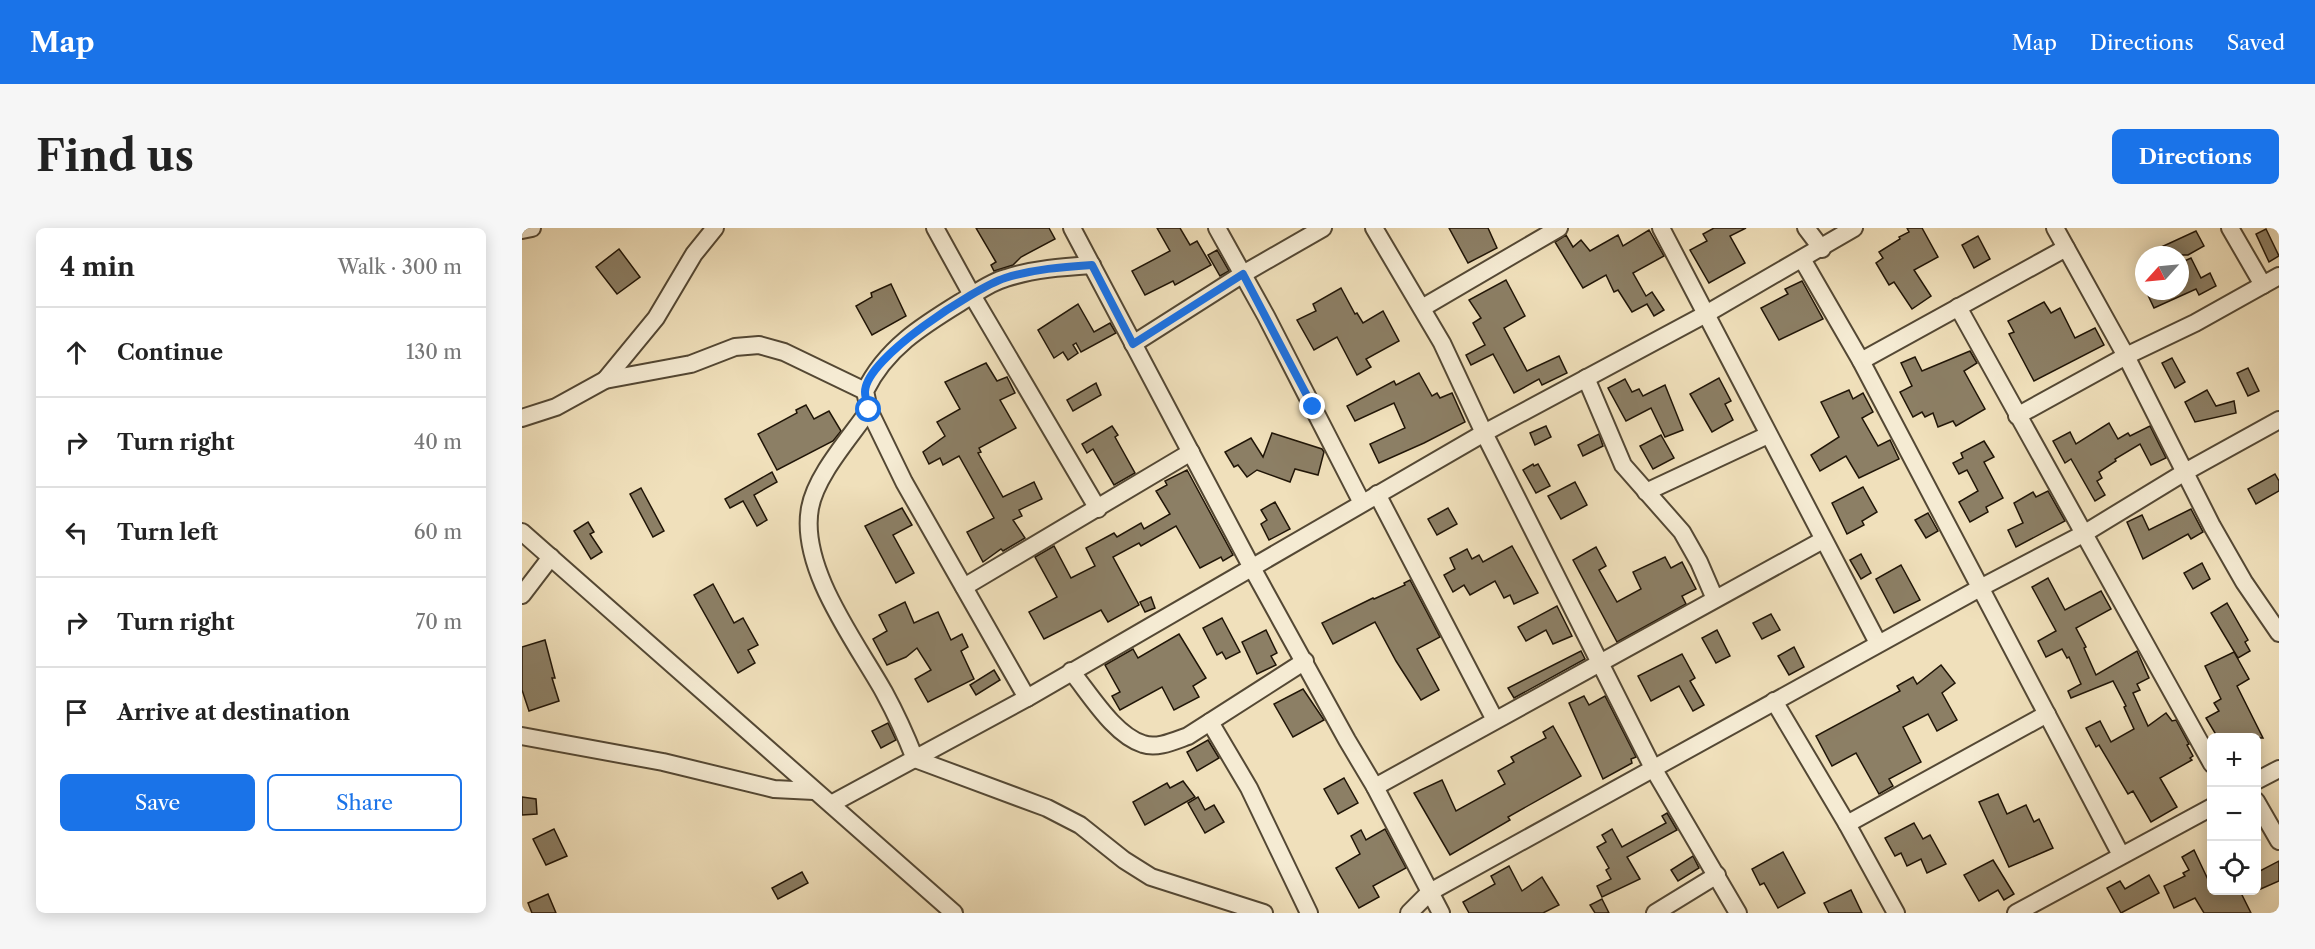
<!DOCTYPE html>
<html lang="en">
<head>
<meta charset="utf-8">
<style>
	body { margin:0; font-family:"Libre Caslon Text",serif; background:#f6f6f6; color:#222 }
	.controls { position:absolute; right:18px; bottom:18px; display:grid; overflow:hidden; border-radius:9px; box-shadow:0 3px 15px #0003 }
	.controls button { width:54px; height:54px; display:grid; place-items:center; padding:0; border:0; border-bottom:2px solid #e0e0e0; background:#fff; color:#222; font:30px sans-serif }
	.compass { position:absolute; left:1613px; top:18px; width:54px; height:54px; border-radius:50%; background:#fff; box-shadow:0 3px 15px #0003; rotate:243deg }
	.stop { position:absolute; width:18px; height:18px; margin:-14px; border:4px solid #1a73e8; border-radius:50%; background:#fff }
	.stop.end { background:#1a73e8; border-color:#fff; box-shadow:0 2px 6px #0008 }
	.list { margin:0; padding:0; list-style:none }
	h2 { display:flex; justify-content:space-between; align-items:center; height:78px; margin:0; padding:0 24px; font-size:26px }
	h2 small { font-size:20px; font-weight:400; color:#767676 }
	.list li { display:grid; grid-template-columns:39px 1fr auto; gap:18px; align-items:center; box-sizing:border-box; height:90px; padding:0 24px; border-top:2px solid #e0e0e0 }
	.list b { display:block; font-size:22px; white-space:nowrap }
	.list em { font-size:20px; font-style:normal; color:#767676 }
	.actions { display:flex; gap:12px; padding:18px 24px }
	.actions a { flex:1; padding:14px 0; border:2px solid #1a73e8; border-radius:9px; text-align:center; font-size:21px; color:#1a73e8 }
	.actions .main { background:#1a73e8; color:#fff }
	.icon { flex:none; width:33px; height:33px; fill:none; stroke:currentColor; stroke-width:2; stroke-linecap:round; stroke-linejoin:round }
	.map { position:relative; flex:none; width:1757px; height:685px; overflow:hidden; border-radius:9px }
	header { display:flex; align-items:center; gap:36px; box-sizing:border-box; height:84px; padding:0 30px; background:#1a73e8; color:#fff }
	header strong { font-size:28px }
	nav { display:flex; gap:33px; margin-inline-start:auto; font-size:21px }
	.intro { display:flex; align-items:center; justify-content:space-between; box-sizing:border-box; height:144px; padding:0 36px }
	h1 { margin:0; font-size:42px }
	.button { padding:15px 27px; border-radius:9px; background:#1a73e8; color:#fff; font-size:21px; font-weight:700 }
	main { display:flex; gap:36px; padding:0 36px }
	aside { flex:1; background:#fff; border-radius:9px; box-shadow:0 3px 15px #0003 }
	.map>svg:first-child { display:block }
</style>
</head>
<body>
<header>
<strong>Map</strong>
<nav><a>Map</a><a>Directions</a><a>Saved</a></nav>
</header>
<div class="intro"><h1>Find us</h1><a class="button">Directions</a></div>
<main>
<aside>
<h2>4 min<small>Walk · 300 m</small></h2>
<ul class="list">
<li><svg class="icon" aria-label="ahead" viewBox="0 0 24 24"><path d="M12 20V5M6 11l6-6 6 6"/></svg><div><b>Continue</b></div><em>130 m</em></li>
<li><svg class="icon" aria-label="right" viewBox="0 0 24 24"><path d="M7 20v-9h11M14 6l5 5-5 5"/></svg><div><b>Turn right</b></div><em>40 m</em></li>
<li><svg class="icon" aria-label="left" viewBox="0 0 24 24"><path d="M17 20v-9H6M10 6l-5 5 5 5"/></svg><div><b>Turn left</b></div><em>60 m</em></li>
<li><svg class="icon" aria-label="right" viewBox="0 0 24 24"><path d="M7 20v-9h11M14 6l5 5-5 5"/></svg><div><b>Turn right</b></div><em>70 m</em></li>
<li><svg class="icon" aria-label="arrive" viewBox="0 0 24 24"><path d="M6 21V4h12l-3 4 3 4H6"/></svg><div><b>Arrive at destination</b></div></li>
</ul>
<div class="actions"><a class="main">Save</a><a>Share</a></div>
</aside>
<div class="map">
<svg width="1757" height="685" viewBox="0 0 1757 685">
	<rect width="100%" height="100%" fill="#f0e0bb"/>
	<filter id="stains"><feTurbulence type="fractalNoise" baseFrequency=".00333" numOctaves="4"/><feColorMatrix values="0 0 0 0 .2 0 0 0 0 .09 0 0 0 0 .02 0 0 0 .5 -.17"/></filter>
	<radialGradient id="worn" r=".72"><stop offset=".6" stop-color="#630" stop-opacity="0"/><stop offset="1" stop-color="#630" stop-opacity=".3"/></radialGradient>
	<g fill="#8c7f65" stroke="#201507" stroke-width="1.5">
		<polygon points="454,0 527,0 533,11 499,29 491,37 472,43 469,37 474,34"/>
		<polygon points="635,0 658,0 668,17 675,13 689,37 653,57 651,53 623,67 610,43 648,23"/>
		<polygon points="927,0 966,0 975,20 946,35"/>
		<polygon points="1192,0 1224,0 1208,8 1223,35 1187,55 1168,22 1185,13 1181,6"/>
		<polygon points="1385,0 1400,0 1416,29 1392,42 1409,68 1390,81 1372,54 1367,57 1354,35 1361,30 1357,24 1378,11 1377,9 1387,4"/>
		<polygon points="1744,1 1757,28 1747,34 1734,6"/>
		<polygon points="1127,2 1142,28 1111,45 1124,68 1130,64 1142,82 1132,88 1125,76 1110,84 1096,62 1092,64 1084,47 1061,60 1033,14 1044,7 1051,19 1059,12 1068,23 1096,7 1101,18"/>
		<polygon points="1674,3 1682,18 1666,27 1622,27"/>
		<polygon points="1456,8 1468,31 1452,40 1440,17"/>
		<polygon points="97,21 118,49 95,66 74,39"/>
		<polygon points="695,22 707,43 698,48 686,27"/>
		<polygon points="1669,30 1679,50 1688,45 1694,58 1677,67 1674,61 1632,80 1624,63 1658,63 1658,35"/>
		<polygon points="984,52 1003,88 982,100 1005,143 1037,128 1045,145 1020,157 1017,151 992,165 971,126 949,137 944,127 963,117 951,95 959,90 947,72"/>
		<polygon points="1280,53 1301,91 1257,112 1239,80 1266,66 1263,61"/>
		<polygon points="369,56 384,88 350,107 334,78 350,69 349,65"/>
		<polygon points="819,60 833,86 835,85 841,95 861,83 877,113 844,131 849,139 835,147 815,109 792,122 775,92 794,83 791,76"/>
		<polygon points="1522,74 1529,85 1538,80 1553,110 1573,100 1582,117 1512,153 1487,106 1492,104 1486,93"/>
		<polygon points="556,76 572,104 588,95 594,105 559,124 554,115 551,117 556,125 546,132 541,124 532,130 516,102"/>
		<polygon points="1448,123 1455,135 1442,143 1463,181 1434,198 1431,193 1416,199 1411,185 1403,189 1400,184 1391,189 1378,164 1390,158 1379,135 1393,129 1400,143"/>
		<polygon points="1650,130 1663,154 1653,160 1640,135"/>
		<polygon points="464,135 475,153 485,149 493,165 478,172 494,200 457,220 459,224 456,225 481,269 512,254 520,271 497,282 500,288 491,292 503,310 481,323 479,321 461,334 445,304 472,290 437,228 421,237 418,230 407,236 401,224 423,208 415,194 438,181 423,154"/>
		<polygon points="1726,140 1737,163 1726,168 1715,145"/>
		<polygon points="897,145 910,168 915,165 918,170 930,165 943,194 902,215 857,235 848,216 883,200 872,175 833,193 825,178 872,153 874,157"/>
		<polygon points="1197,150 1209,173 1203,176 1211,192 1190,204 1168,166"/>
		<polygon points="1103,151 1110,164 1117,161 1121,168 1143,157 1161,202 1143,209 1129,180 1104,193 1086,160"/>
		<polygon points="574,155 579,167 551,183 545,172"/>
		<polygon points="1327,162 1331,171 1341,165 1351,184 1340,190 1356,218 1368,212 1377,231 1337,250 1324,228 1298,243 1289,227 1317,209 1299,174"/>
		<polygon points="1685,162 1694,178 1712,173 1714,185 1673,194 1663,174"/>
		<polygon points="284,177 292,191 307,183 319,203 311,213 255,242 236,206 275,185 274,182"/>
		<polygon points="1587,195 1596,211 1606,205 1608,208 1628,198 1644,230 1629,237 1618,216 1593,231 1594,233 1577,244 1580,250 1575,253 1583,267 1573,273 1549,231 1543,235 1531,213 1548,204 1554,216"/>
		<polygon points="590,198 596,207 593,209 613,245 592,257 571,221 565,225 560,216"/>
		<polygon points="1024,198 1029,209 1013,217 1008,205"/>
		<polygon points="750,205 800,221 802,224 796,247 773,241 768,254 735,242 725,249 716,237 712,239 703,224 729,210 741,229"/>
		<polygon points="1077,206 1081,218 1061,228 1056,217"/>
		<polygon points="1139,207 1152,230 1131,241 1118,218"/>
		<polygon points="1462,213 1472,229 1462,234 1481,270 1464,279 1466,284 1448,294 1437,274 1456,263 1445,242 1437,246 1431,235 1441,230 1439,225"/>
		<polygon points="1011,236 1012,238 1016,236 1028,258 1014,265 1001,242"/>
		<polygon points="665,242 711,327 701,333 699,329 678,340 654,298 619,318 617,315 591,329 617,377 586,394 579,382 522,411 507,384 535,369 513,329 532,318 549,350 573,338 564,320 592,305 595,309 619,295 622,301 648,286 634,263 645,257 643,253"/>
		<polygon points="250,244 255,254 232,267 245,292 235,298 221,273 208,280 203,271"/>
		<polygon points="1753,246 1757,253 1757,263 1734,276 1726,261"/>
		<polygon points="1053,254 1065,277 1039,291 1026,268"/>
		<polygon points="1341,259 1355,284 1340,293 1342,297 1325,306 1310,275"/>
		<polygon points="119,260 142,303 131,309 108,266"/>
		<polygon points="1526,263 1543,293 1494,319 1486,302 1501,295 1492,275 1511,264 1514,269"/>
		<polygon points="753,274 768,301 747,312 739,296 745,292 739,282"/>
		<polygon points="380,280 390,297 371,307 392,345 374,355 343,298"/>
		<polygon points="926,280 935,296 915,307 906,291"/>
		<polygon points="1669,281 1681,304 1669,311 1666,306 1621,331 1605,294 1620,287 1627,302"/>
		<polygon points="1406,285 1416,303 1404,310 1393,292"/>
		<polygon points="66,294 72,304 68,306 80,324 69,331 52,303"/>
		<polygon points="990,318 1016,365 992,376 988,367 982,370 973,353 948,367 942,357 931,364 922,347 933,341 928,330 945,321 950,331 957,327 961,334"/>
		<polygon points="1074,319 1084,338 1077,342 1095,374 1119,361 1111,344 1143,329 1149,340 1160,334 1174,361 1160,368 1164,376 1095,414 1051,332"/>
		<polygon points="1339,326 1349,345 1339,351 1328,332"/>
		<polygon points="1680,335 1688,351 1671,361 1662,345"/>
		<polygon points="1379,337 1398,372 1372,385 1354,351"/>
		<polygon points="1526,350 1543,382 1579,363 1589,381 1554,400 1564,419 1562,420 1574,447 1615,423 1627,450 1615,456 1618,462 1611,465 1626,498 1644,485 1650,493 1654,492 1667,516 1665,517 1671,528 1668,530 1670,532 1638,550 1655,579 1629,594 1611,563 1606,566 1577,517 1574,519 1564,500 1578,493 1589,514 1612,501 1602,479 1604,478 1591,453 1549,470 1546,463 1559,456 1547,429 1545,430 1540,421 1524,429 1516,413 1534,403 1510,359"/>
		<polygon points="888,352 918,409 895,421 917,462 899,472 874,433 853,394 811,416 800,395 851,370 852,371 883,357 882,355"/>
		<polygon points="191,356 212,395 221,390 236,417 226,422 233,435 216,445 172,367"/>
		<polygon points="629,369 633,380 623,384 618,374"/>
		<polygon points="383,374 392,395 416,384 429,412 440,406 446,419 439,423 452,451 406,474 393,451 409,442 395,420 384,429 365,437 351,411 365,403 357,387"/>
		<polygon points="1705,375 1726,412 1723,414 1728,423 1716,430 1689,385"/>
		<polygon points="1035,378 1050,408 1031,416 1024,402 1004,413 996,399"/>
		<polygon points="1249,386 1258,402 1240,411 1231,395"/>
		<polygon points="700,390 718,424 704,431 700,424 695,427 681,400"/>
		<polygon points="744,402 755,425 749,428 754,437 735,446 720,414"/>
		<polygon points="1195,402 1208,428 1194,435 1180,410"/>
		<polygon points="657,406 684,450 671,458 677,469 652,482 640,459 598,482 590,468 598,464 583,437 611,421 616,430"/>
		<polygon points="23,412 33,450 30,450 37,473 7,483 0,462 0,419"/>
		<polygon points="1272,419 1282,439 1267,447 1256,428"/>
		<polygon points="1059,423 1063,431 992,470 986,460"/>
		<polygon points="1712,424 1727,451 1715,458 1741,510 1696,510 1684,490 1697,483 1692,475 1699,471 1683,438"/>
		<polygon points="1160,426 1173,450 1168,453 1182,477 1171,483 1157,458 1129,473 1116,448"/>
		<polygon points="1419,437 1433,455 1420,465 1435,492 1415,503 1406,486 1381,499 1399,534 1367,551 1371,558 1357,566 1334,525 1310,538 1294,508 1378,463 1375,458 1391,449 1395,456"/>
		<polygon points="472,442 478,452 454,467 448,457"/>
		<polygon points="781,461 802,492 771,509 752,476"/>
		<polygon points="1062,468 1067,477 1083,468 1114,529 1109,531 1110,535 1081,551 1047,475"/>
		<polygon points="366,495 374,512 359,520 350,503"/>
		<polygon points="1031,498 1059,548 986,589 988,592 928,627 892,565 920,552 934,583 983,556 976,543 992,534 989,529 1024,510 1021,504"/>
		<polygon points="686,512 697,530 675,543 665,524"/>
		<polygon points="822,550 836,575 816,586 802,561"/>
		<polygon points="661,553 673,569 623,597 611,574 645,555 648,560"/>
		<polygon points="1476,566 1485,586 1504,577 1512,594 1517,591 1531,620 1487,639 1457,574"/>
		<polygon points="0,569 14,571 15,586 0,587"/>
		<polygon points="676,569 683,582 692,577 702,594 683,605 666,575"/>
		<polygon points="1145,585 1155,602 1105,629 1118,651 1080,669 1075,658 1089,651 1084,642 1087,640 1075,619 1084,614 1080,607 1090,601 1100,619 1144,595 1140,588"/>
		<polygon points="1392,595 1401,611 1408,607 1424,636 1405,645 1399,631 1385,638 1379,625 1373,628 1363,610"/>
		<polygon points="32,601 45,628 24,637 11,611"/>
		<polygon points="863,601 884,640 851,658 857,669 837,680 814,640 838,626 829,608 839,602 844,612"/>
		<polygon points="1672,622 1689,658 1689,663 1718,663 1729,685 1682,685 1673,670 1652,680 1642,658 1663,648 1661,645 1667,642 1660,629"/>
		<polygon points="1261,624 1283,665 1256,680 1242,655 1238,657 1230,641"/>
		<polygon points="1171,628 1177,640 1156,653 1149,642"/>
		<polygon points="1471,632 1492,666 1482,672 1476,662 1457,673 1442,647"/>
		<polygon points="1757,633 1757,653 1734,663 1734,645"/>
		<polygon points="987,638 1000,663 1020,649 1037,677 1021,685 947,685 941,674 973,656 969,648"/>
		<polygon points="280,644 286,655 256,671 250,660"/>
		<polygon points="1627,647 1637,665 1599,685 1585,660 1598,653 1603,661"/>
		<polygon points="1329,662 1340,685 1307,685 1302,675"/>
		<polygon points="26,666 34,685 10,685 6,675"/>
		<polygon points="1080,671 1087,685 1073,685 1068,677"/>
	</g>
	<g fill="none" stroke-linecap="round" stroke-linejoin="round">
		<defs>
			<g id="minor">
				<polyline points="413,0 450,67 576,281"/>
				<polyline points="550,0 729,338 825,512 853,559 919,685"/>
				<polyline points="695,0 744,88 840,275"/>
				<polyline points="852,0 920,115 962,205 1131,540 1216,685"/>
				<polyline points="1139,0 1356,415"/>
				<polyline points="1284,0 1300,21"/>
				<polyline points="1533,0 1604,128 1690,298 1722,354 1757,405"/>
				<polyline points="1708,0 1741,57"/>
				<polyline points="0,2 10,0"/>
				<polyline points="1280,31 1339,133 1599,627"/>
				<polyline points="1436,79 1690,536"/>
				<polyline points="900,80 1037,0"/>
				<polyline points="611,116 721,46 801,0"/>
				<polyline points="1339,133 1544,20"/>
				<polyline points="1064,150 1101,237 1160,304 1177,334 1193,371"/>
				<polyline points="83,152 134,90 172,26 193,0"/>
				<path d="M347,182C328,210 294,247 288,280C277,340 334,414 362,464C374,486 384,508 393,531L525,580L558,597L602,632L629,649L742,685"/>
				<polyline points="1495,188 1604,128 1673,95 1757,48"/>
				<polyline points="0,190 34,179 83,152 169,136 213,119 237,117 262,124 343,163"/>
				<polyline points="1124,264 1246,207"/>
				<polyline points="855,266 973,492"/>
				<polyline points="0,304 432,685"/>
				<polyline points="442,359 669,224"/>
				<polyline points="0,367 29,329"/>
				<path d="M549,443C568,466 592,507 621,516C635,521 652,513 666,508L783,433"/>
				<path d="M505,470L382,254L347,182L343,163C364,120 400,98 439,74C453,66 468,54 484,50C512,41 540,39 570,37"/>
				<polyline points="1252,473 1325,596 1374,685"/>
				<polyline points="688,494 727,560 787,685"/>
				<polyline points="0,508 141,534 252,561 292,563"/>
				<polyline points="1734,553 1757,541"/>
				<polyline points="853,559 1301,312"/>
				<polyline points="1734,573 1757,613"/>
				<polyline points="309,576 505,470 962,205 1184,86 1332,0"/>
				<polyline points="1325,596 1525,486"/>
				<polyline points="887,685 908,664 1458,360 1563,305 1663,244 1757,192"/>
				<polyline points="1133,685 1195,647"/>
				<polyline points="1494,685 1690,579"/>
			</g>
		</defs>
		<use href="#minor" stroke="#544834" stroke-width="20"/>
		<use href="#minor" stroke="#f5ebd3" stroke-width="16"/>
	</g>
	<g fill="none" stroke-linecap="round" stroke-linejoin="round">
		<path stroke="#1a73e8" stroke-width="8" d="M347,182C346,177 343,170 343,164C343,130 453,60 483,50C512,41 540,39 570,37L611,116L721,46L791,179"/>
	</g>
	<rect width="100%" height="100%" filter="url(#stains)"/>
	<rect width="100%" height="100%" fill="url(#worn)"/>
</svg>
<div class="controls">
<button>+</button>
<button>−</button>
<button><svg class="icon" aria-label="locate" viewBox="0 0 24 24"><circle cx="12" cy="12" r="6"/><path d="M12 2v4M12 18v4M2 12h4M18 12h4"/></svg></button>
</div>
<svg class="compass" viewBox="-18 -18 36 36"><path d="M0-13l5 13h-10z" fill="#e53935"/><path d="M0 13l5-13h-10z" fill="#767676"/></svg>
<div class="stop" style="left:347px;top:182px"></div>
<div class="stop end" style="left:791px;top:179px"></div>
</div>
</main>
</body>
</html>
